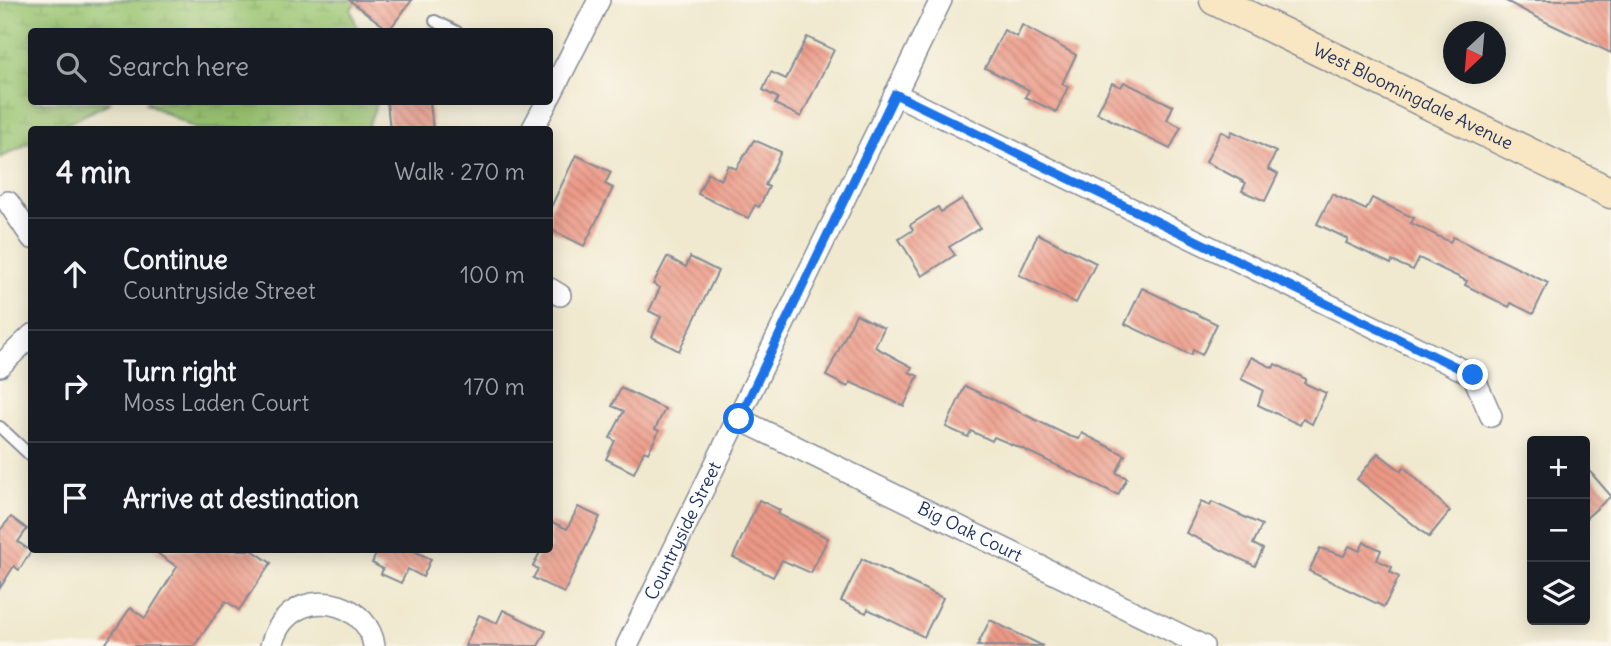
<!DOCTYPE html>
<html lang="en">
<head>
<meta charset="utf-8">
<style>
	body { margin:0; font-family:Delius,sans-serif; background:#242831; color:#f1f3f6 }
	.controls { position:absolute; right:21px; bottom:21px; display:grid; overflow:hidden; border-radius:7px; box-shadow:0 4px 18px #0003 }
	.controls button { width:63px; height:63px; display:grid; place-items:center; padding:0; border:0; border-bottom:2px solid #363941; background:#171b24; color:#f1f3f6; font:35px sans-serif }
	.compass { position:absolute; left:1443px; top:21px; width:63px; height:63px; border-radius:50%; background:#171b24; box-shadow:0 4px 18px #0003; rotate:206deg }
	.stop { position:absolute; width:21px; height:21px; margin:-16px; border:5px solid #1a73e8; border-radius:50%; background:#fff }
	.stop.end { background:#1a73e8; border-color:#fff; box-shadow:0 2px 7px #0008 }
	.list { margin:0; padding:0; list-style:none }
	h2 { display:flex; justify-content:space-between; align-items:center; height:91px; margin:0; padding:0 28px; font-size:30px }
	h2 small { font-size:23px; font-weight:400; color:#9ea1a6 }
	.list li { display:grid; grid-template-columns:46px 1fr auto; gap:21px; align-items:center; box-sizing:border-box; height:112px; padding:0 28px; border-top:2px solid #363941 }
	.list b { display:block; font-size:26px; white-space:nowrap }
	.list p { margin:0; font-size:23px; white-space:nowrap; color:#9ea1a6 }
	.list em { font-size:23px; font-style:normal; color:#9ea1a6 }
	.icon { flex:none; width:38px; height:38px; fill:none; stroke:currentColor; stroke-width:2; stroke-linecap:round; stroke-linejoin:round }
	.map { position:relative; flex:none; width:1611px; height:646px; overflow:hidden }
	.search { position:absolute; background:#171b24; box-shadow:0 4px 18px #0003; left:28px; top:28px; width:525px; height:77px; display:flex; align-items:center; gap:18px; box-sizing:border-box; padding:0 24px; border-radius:7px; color:#9ea1a6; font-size:26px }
	.panel { position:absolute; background:#171b24; box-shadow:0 4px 18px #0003; left:28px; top:126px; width:525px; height:427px; border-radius:7px }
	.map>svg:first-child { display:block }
</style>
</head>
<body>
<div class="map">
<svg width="1611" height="646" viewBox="0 0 1611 646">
	<defs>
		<pattern id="wetland-marsh" width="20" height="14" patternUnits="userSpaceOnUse" patternTransform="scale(1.75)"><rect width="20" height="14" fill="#9bc673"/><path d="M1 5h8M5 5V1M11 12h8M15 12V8" fill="none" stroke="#85aa66"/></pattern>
		<pattern id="building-back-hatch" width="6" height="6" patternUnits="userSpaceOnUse" patternTransform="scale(1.75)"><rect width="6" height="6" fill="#ed9a87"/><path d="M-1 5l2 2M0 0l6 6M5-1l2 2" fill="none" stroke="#bf7e72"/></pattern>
	</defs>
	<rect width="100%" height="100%" fill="#fbf7ec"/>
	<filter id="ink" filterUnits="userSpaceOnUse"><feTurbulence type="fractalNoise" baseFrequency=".0143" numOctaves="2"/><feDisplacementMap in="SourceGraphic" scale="14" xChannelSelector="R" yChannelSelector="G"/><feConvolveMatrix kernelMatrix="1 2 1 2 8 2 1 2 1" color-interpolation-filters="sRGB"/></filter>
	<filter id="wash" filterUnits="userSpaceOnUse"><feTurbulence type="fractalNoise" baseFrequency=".00686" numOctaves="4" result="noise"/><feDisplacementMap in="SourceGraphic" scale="28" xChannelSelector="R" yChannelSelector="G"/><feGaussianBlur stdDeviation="1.57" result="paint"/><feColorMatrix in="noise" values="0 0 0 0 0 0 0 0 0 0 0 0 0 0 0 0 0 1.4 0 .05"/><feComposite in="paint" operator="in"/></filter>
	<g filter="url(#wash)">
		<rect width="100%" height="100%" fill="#f0e9cf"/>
		<g fill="url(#wetland-marsh)" stroke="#5b7a68" stroke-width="2">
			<polygon points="13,0 358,0 351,9 358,31 32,32 32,102 111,102 56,129 32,130 31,142 0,158 0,3"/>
			<polygon points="145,102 377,102 367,129 196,129"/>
		</g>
		<g id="blocks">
			<g fill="url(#building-back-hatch)">
				<polygon points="349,0 412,0 389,30"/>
				<polygon points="1504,0 1611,0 1611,53 1546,22"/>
				<polygon points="1022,25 1076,55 1062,84 1068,87 1056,112 1025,97 1029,90 985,68 1004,30 1017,37"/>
				<polygon points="807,37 834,50 801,117 775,104 778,98 763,90 771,72 786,79"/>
				<polygon points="1124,82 1173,106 1167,120 1181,127 1170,149 1097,113 1112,83 1121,87"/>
				<polygon points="387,102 430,102 433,130 390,130"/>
				<polygon points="1221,131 1230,136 1232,131 1276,152 1268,169 1278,174 1265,201 1242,191 1246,183 1206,162"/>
				<polygon points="754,140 781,152 765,185 769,187 759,207 755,205 748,218 698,194 708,173 721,180 728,165 736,169"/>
				<polygon points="576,155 611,172 605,184 613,188 584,246 550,229 550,209"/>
				<polygon points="1332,194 1366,210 1372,198 1414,218 1411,223 1450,242 1453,237 1548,283 1533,314 1511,303 1509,307 1465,285 1467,281 1419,258 1413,270 1392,261 1391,264 1346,243 1348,239 1317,224"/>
				<polygon points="962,199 980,228 949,247 955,255 922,276 899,239 913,230 910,225 938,207 941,212"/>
				<polygon points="1038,234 1096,263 1076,303 1019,275"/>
				<polygon points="667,257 686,267 690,257 718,271 679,351 652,337 661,317 649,311 660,288 653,284"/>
				<polygon points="1142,288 1217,324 1202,355 1193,350 1191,355 1125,324"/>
				<polygon points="856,314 884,328 875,347 912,367 909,372 918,376 904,406 850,382 848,387 826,376"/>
				<polygon points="1251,357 1273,368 1275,364 1306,379 1304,383 1326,393 1312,424 1303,419 1300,425 1258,405 1263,390 1241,379"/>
				<polygon points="965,386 1069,436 1079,439 1082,433 1125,455 1116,473 1127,478 1118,495 1023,449 994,437 992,441 971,431 968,437 946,427"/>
				<polygon points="621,388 665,409 655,429 659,431 648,453 644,451 634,473 606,459 615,441 610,438 624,411 612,406"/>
				<polygon points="1378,453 1401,471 1404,467 1450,511 1429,537 1357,479"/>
				<polygon points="1585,466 1611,496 1585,519"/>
				<polygon points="759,500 780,510 778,514 828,538 811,573 782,560 773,577 733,557"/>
				<polygon points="1201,502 1210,506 1212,502 1262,525 1253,544 1263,549 1255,566 1186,533"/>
				<polygon points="578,507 600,517 564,593 533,578 538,569 533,566 541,550 550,550 550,521 567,529"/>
				<polygon points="11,517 27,529 18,542 31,551 19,570 14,566 0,588 0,530"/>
				<polygon points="1364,542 1381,550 1377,560 1392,567 1390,572 1399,577 1384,607 1309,571 1320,548 1344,556 1349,546 1360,551"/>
				<polygon points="153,550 252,550 271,563 239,610 226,601 194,646 104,646 129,610 131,608 145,618 177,567"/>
				<polygon points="367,550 418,550 416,552 431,559 423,577 408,569 401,583 381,574 383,569 372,563 376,554"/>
				<polygon points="862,559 943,598 924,637 868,609 866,613 841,601"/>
				<polygon points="503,610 546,631 538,646 465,646 479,615 497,623"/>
				<polygon points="990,620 1006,628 1043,646 977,646"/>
			</g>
		</g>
	</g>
	<g filter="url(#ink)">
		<use href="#blocks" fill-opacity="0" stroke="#868c96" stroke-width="2"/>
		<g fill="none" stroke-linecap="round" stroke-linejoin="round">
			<defs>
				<g id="lane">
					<polyline points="435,21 457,32"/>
					<polyline points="0,427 32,457"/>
				</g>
				<g id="street">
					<polyline points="895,94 1473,375 1491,416"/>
					<polyline points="550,96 599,0"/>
					<polyline points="532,130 547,102"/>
					<polyline points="8,202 32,238"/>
					<polyline points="550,289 560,295"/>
					<polyline points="0,366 32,335"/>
					<path id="s1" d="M739,419L1203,646"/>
					<path d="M271,646C274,635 278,625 287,617C315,589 369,606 374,646"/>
					<path id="s2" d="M627,646L941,0"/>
				</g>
				<g id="secondary">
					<path id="s3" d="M1215,0L1611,193"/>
				</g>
			</defs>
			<use href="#lane" stroke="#868c96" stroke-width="14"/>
			<use href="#street" stroke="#868c96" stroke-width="24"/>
			<use href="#secondary" stroke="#868c96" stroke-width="33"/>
			<use href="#lane" stroke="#fff" stroke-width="10"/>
			<use href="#street" stroke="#fff" stroke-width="21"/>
			<use href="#secondary" stroke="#f9e7c3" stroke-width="30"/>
		</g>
	</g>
	<g fill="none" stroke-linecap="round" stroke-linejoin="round" filter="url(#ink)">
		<polyline stroke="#1a73e8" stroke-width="9" points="739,419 895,94 1473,375"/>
	</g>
	<g text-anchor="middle" stroke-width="5" stroke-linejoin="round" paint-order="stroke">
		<g font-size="18" fill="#1b2f5e" stroke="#fbf7ec">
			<text dy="6" stroke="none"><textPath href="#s3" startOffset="220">West Bloomingdale Avenue</textPath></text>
			<text dy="6" stroke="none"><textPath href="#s2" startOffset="128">Countryside Street</textPath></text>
			<text dy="6" stroke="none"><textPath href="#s1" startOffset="257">Big Oak Court</textPath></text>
		</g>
	</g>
</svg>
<div class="controls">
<button>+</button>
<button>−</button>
<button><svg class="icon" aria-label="layers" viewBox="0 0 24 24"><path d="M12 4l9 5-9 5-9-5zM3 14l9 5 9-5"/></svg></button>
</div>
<svg class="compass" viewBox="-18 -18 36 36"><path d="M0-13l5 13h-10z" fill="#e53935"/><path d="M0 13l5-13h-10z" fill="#9ea1a6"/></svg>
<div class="stop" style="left:739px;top:419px"></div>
<div class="stop end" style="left:1473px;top:375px"></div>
<div class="search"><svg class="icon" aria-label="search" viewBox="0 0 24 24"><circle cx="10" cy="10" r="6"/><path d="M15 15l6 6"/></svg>Search here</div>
<section class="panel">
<h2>4 min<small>Walk · 270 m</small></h2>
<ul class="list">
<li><svg class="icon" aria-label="ahead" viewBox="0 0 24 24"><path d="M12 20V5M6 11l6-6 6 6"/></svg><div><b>Continue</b><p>Countryside Street</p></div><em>100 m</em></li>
<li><svg class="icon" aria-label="right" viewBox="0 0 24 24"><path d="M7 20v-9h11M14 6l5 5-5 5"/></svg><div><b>Turn right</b><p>Moss Laden Court</p></div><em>170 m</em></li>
<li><svg class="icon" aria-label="arrive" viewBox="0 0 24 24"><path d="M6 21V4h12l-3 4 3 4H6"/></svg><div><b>Arrive at destination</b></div></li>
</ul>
</section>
</div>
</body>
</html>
